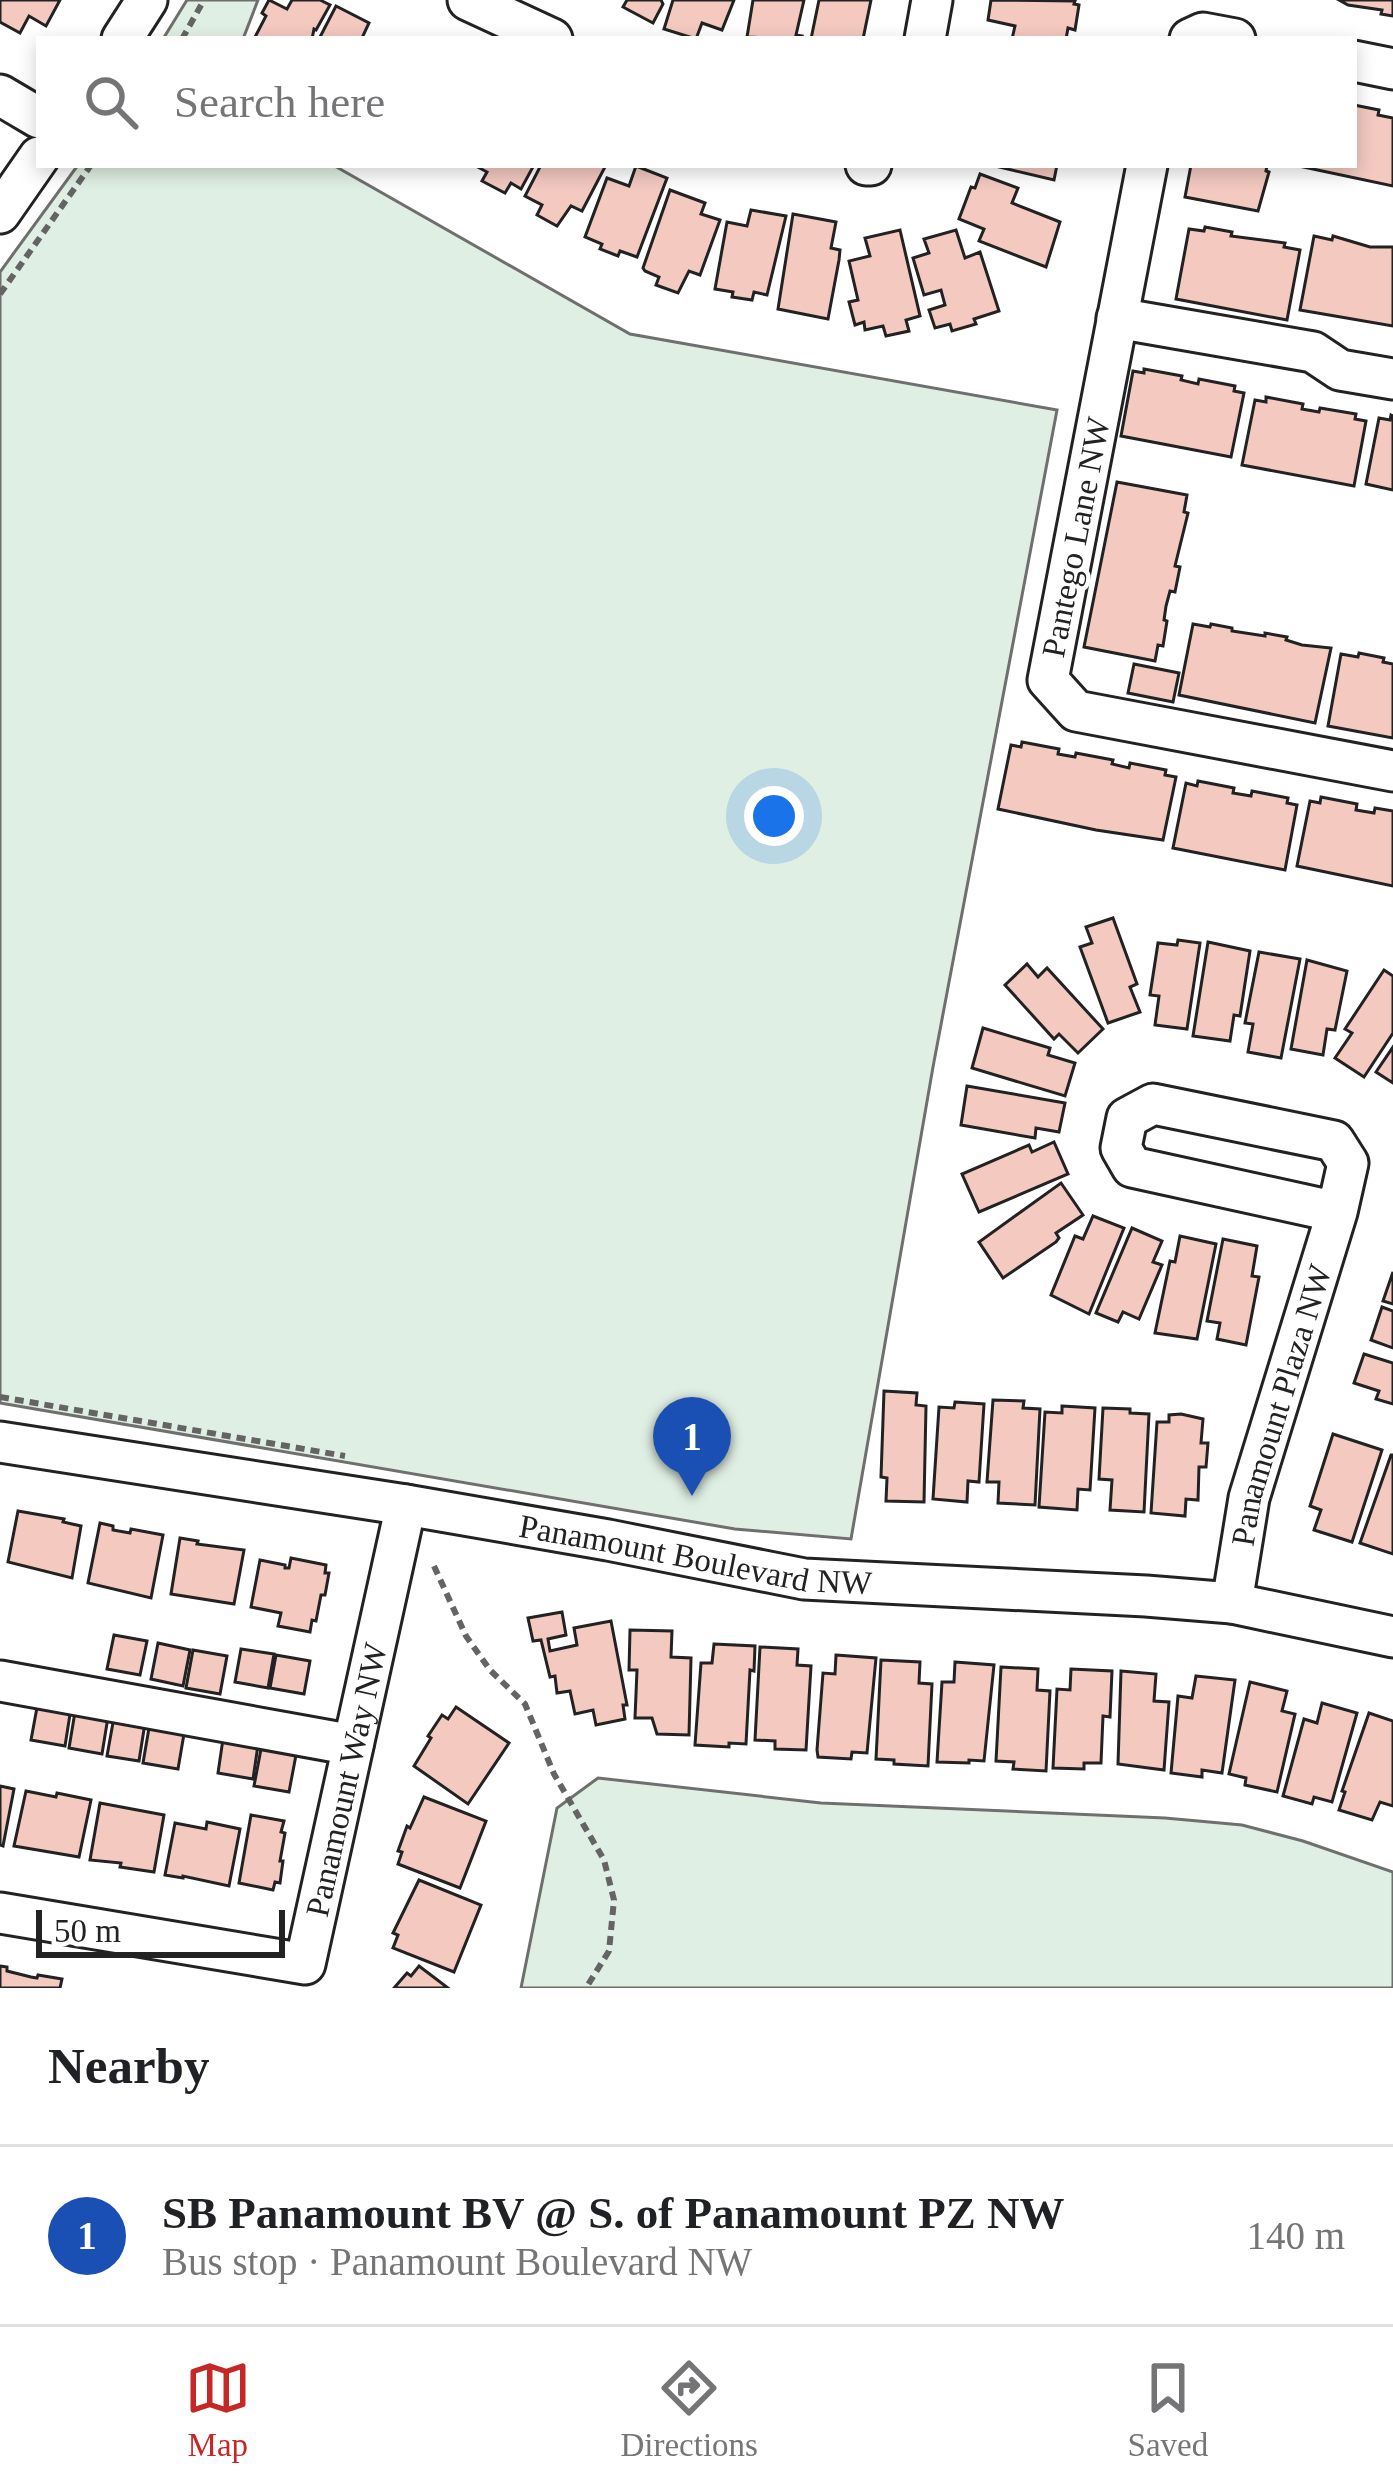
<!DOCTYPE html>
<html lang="en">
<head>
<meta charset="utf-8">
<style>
	body { margin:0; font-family:Georgia,serif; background:#f6f6f6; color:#202124 }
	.scale { position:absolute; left:36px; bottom:30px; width:249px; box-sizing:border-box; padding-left:12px; border:6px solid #222; border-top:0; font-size:33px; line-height:42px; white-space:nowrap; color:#222; -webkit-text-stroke:9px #fff; paint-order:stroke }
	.you { position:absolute; left:774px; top:816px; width:42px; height:42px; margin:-30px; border:9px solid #fff; border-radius:50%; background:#1a73e8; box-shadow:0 0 0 18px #1a73e833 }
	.badge { display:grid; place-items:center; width:78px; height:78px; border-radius:50%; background:#c62828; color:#fff; font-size:39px; font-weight:700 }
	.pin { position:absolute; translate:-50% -99px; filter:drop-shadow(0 3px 6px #0008) }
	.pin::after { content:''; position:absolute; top:63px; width:42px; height:36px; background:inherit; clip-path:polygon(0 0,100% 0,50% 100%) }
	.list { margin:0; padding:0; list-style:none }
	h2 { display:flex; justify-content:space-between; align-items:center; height:156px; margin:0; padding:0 48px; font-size:51px }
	h2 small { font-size:39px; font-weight:400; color:#757577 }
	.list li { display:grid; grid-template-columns:78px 1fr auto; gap:36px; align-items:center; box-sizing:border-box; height:180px; padding:0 48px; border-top:3px solid #e0e0e0 }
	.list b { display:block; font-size:45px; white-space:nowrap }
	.list p { margin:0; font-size:39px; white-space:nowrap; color:#757577 }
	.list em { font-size:39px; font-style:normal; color:#757577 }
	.icon { flex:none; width:66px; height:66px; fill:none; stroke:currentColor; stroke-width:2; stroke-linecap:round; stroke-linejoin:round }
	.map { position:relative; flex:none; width:1393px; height:1988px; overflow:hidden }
	.search { position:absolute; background:#fff; box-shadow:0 6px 18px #0003; left:36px; right:36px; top:36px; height:132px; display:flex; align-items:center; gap:30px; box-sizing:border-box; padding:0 42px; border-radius:0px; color:#757577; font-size:45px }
	.sheet { height:336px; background:#fff }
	nav { display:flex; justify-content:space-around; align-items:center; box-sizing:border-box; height:168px; border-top:3px solid #e0e0e0; background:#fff; font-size:33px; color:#757577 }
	nav a { display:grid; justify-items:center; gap:6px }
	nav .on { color:#c62828 }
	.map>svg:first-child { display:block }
</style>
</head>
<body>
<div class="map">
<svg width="1393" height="1988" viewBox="0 0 1393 1988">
	<rect width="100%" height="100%" fill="#fff"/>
	<g fill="#e0efe3" stroke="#6f6f6f" stroke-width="3">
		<polygon points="187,0 258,0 243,39 163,39"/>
		<polygon points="78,165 333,165 630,334 1057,410 933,1067 851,1539 735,1529 0,1403 0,272"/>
		<polygon points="598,1778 821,1803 1165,1818 1242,1825 1303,1841 1393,1872 1393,1988 521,1988 557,1808"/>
	</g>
	<g fill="#f3c9c0" stroke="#222" stroke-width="3">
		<polygon points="0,0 60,0 46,26 29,16 20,33 0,22"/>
		<polygon points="269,0 287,9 292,0 320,0 330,5 316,30 314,29 312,39 254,39 266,16 262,13"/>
		<polygon points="627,0 661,0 663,4 653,23 623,7"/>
		<polygon points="673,0 734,0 722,30 702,23 696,39 664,29"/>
		<polygon points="753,0 804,0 796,35 802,36 801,39 747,37"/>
		<polygon points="819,0 871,0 863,39 811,39"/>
		<polygon points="991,0 1075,1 1074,4 1079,5 1075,30 1068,28 1066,39 1012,39 1015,26 988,20"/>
		<polygon points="1339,0 1393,0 1393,16 1381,14 1382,10 1348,5"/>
		<polygon points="336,6 369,23 362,38 319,39"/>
		<polygon points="1354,105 1379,110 1378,115 1393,118 1393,186 1294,165 1354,165"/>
		<polygon points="474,165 534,165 521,189 511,183 505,193 482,181 487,172"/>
		<polygon points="541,165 606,165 582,211 571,206 557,226 537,215 542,205 525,196"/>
		<polygon points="991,165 1057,165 1054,180"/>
		<polygon points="1191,165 1267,165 1266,171 1269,172 1258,211 1185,197"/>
		<polygon points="636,166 667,178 637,257 620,251 618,256 600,249 602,244 585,237 607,178 629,186"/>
		<polygon points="980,174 1018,188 1012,203 1060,222 1046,267 979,241 984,229 959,219 971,187 975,188"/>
		<polygon points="670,190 705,203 701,214 720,220 700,275 689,271 678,293 656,285 659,277 645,271 643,268"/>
		<polygon points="751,210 786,216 767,295 754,292 752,300 732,297 733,292 715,289 727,222 747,226"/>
		<polygon points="793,214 836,222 831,248 840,250 839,260 828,319 778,309"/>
		<polygon points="1205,227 1232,232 1231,236 1285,243 1284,247 1300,250 1287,320 1176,299 1189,229 1204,231"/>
		<polygon points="900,230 920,316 906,320 909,331 886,336 883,326 865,330 864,322 855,325 849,302 858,300 849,261 870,256 865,238"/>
		<polygon points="956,230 965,258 980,252 999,311 974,319 976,324 952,331 950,324 935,328 929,310 945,305 941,290 924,295 913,258 929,253 924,239"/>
		<polygon points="1314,236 1332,240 1333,236 1370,247 1393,247 1393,326 1300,310"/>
		<polygon points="1144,369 1182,376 1181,380 1198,384 1199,379 1235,386 1234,391 1244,393 1231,457 1121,436 1133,371 1144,373"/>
		<polygon points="1266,397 1303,404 1302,409 1319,412 1320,408 1356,414 1355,419 1366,421 1354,486 1242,465 1255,400 1266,402"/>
		<polygon points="1391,415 1393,416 1393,490 1366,484 1379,418 1390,420"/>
		<polygon points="1117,482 1187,495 1184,512 1188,513 1175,566 1180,567 1175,592 1170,591 1166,606 1164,620 1167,621 1163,646 1158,645 1155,661 1084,647"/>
		<polygon points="1193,624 1210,627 1211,624 1232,628 1232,631 1265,636 1265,633 1287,637 1286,640 1302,645 1331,648 1315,723 1179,695"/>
		<polygon points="1359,653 1384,658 1383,662 1393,664 1393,738 1328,726 1341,654 1358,657"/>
		<polygon points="1134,664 1179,673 1173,702 1128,693"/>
		<polygon points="1022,742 1059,749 1058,754 1075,757 1076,753 1113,760 1112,764 1129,768 1130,763 1166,770 1165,775 1176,777 1163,840 1096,830 998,809 1011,745 1021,747"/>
		<polygon points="1198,781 1234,788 1233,793 1251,796 1252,791 1288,798 1287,803 1297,805 1285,870 1173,848 1186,783 1197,786"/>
		<polygon points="1321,797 1357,804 1356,810 1374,813 1375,808 1393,811 1393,886 1297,866 1310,801 1320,803"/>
		<polygon points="1113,918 1137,984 1130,987 1140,1012 1108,1023 1080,947 1092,943 1086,927"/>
		<polygon points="1178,940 1200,943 1187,1029 1155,1025 1159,996 1150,995 1158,943 1177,945"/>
		<polygon points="1208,942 1250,951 1240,1016 1234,1015 1230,1041 1193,1036"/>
		<polygon points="1259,952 1300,959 1281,1058 1248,1052 1253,1024 1245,1023"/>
		<polygon points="1307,960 1347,971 1335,1030 1327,1029 1323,1055 1291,1049"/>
		<polygon points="1027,964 1038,977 1047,968 1103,1029 1078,1053 1059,1034 1054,1039 1005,985"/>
		<polygon points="1384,970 1393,976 1393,1033 1364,1077 1335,1058 1352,1033 1345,1029"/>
		<polygon points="983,1028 1050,1048 1048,1055 1075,1063 1065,1096 972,1068"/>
		<polygon points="1393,1047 1393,1083 1376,1072"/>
		<polygon points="967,1086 1065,1103 1059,1132 1036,1128 1035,1138 961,1125"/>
		<polygon points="1054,1142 1068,1174 979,1212 962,1174 1029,1145 1032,1152"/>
		<polygon points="1061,1183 1083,1215 1056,1233 1059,1238 1056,1242 1003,1278 979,1242"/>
		<polygon points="1093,1216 1124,1228 1089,1314 1051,1295 1075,1236 1083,1239"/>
		<polygon points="1132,1228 1162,1241 1153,1262 1162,1265 1139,1319 1123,1312 1118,1322 1096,1313"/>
		<polygon points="1180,1236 1216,1244 1197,1339 1155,1333 1170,1261 1175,1262"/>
		<polygon points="1223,1239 1257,1246 1252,1276 1259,1277 1246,1345 1217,1339 1220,1323 1207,1321"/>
		<polygon points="1393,1272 1393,1304 1383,1301"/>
		<polygon points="1382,1307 1393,1311 1393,1348 1371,1340"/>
		<polygon points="1364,1354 1393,1363 1393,1404 1376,1399 1379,1391 1354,1383"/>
		<polygon points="884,1391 917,1393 916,1405 926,1406 924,1502 886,1501 887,1478 881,1477"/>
		<polygon points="993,1400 1024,1401 1023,1408 1040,1409 1035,1505 998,1503 999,1482 987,1482"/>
		<polygon points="955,1402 984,1404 979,1482 968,1481 967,1502 933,1499 939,1407 954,1408"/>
		<polygon points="1062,1406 1095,1408 1090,1490 1078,1489 1077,1510 1039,1507 1045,1412 1062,1413"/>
		<polygon points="1103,1408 1130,1409 1130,1413 1149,1414 1144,1512 1110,1510 1112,1480 1099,1479"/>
		<polygon points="1181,1414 1203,1419 1201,1443 1208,1443 1206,1467 1199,1467 1198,1500 1186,1499 1185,1516 1151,1513 1157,1422 1169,1422 1169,1415"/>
		<polygon points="1333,1434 1382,1450 1352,1542 1314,1530 1321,1510 1310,1506"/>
		<polygon points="1391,1455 1393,1455 1393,1554 1360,1543"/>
		<polygon points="18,1511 64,1519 63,1522 81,1526 72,1578 8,1562"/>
		<polygon points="100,1523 113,1526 113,1530 130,1533 131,1529 163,1535 151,1598 88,1583"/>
		<polygon points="180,1538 198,1541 197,1544 244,1550 234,1604 171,1594"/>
		<polygon points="291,1558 326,1565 325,1573 329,1573 325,1595 321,1595 316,1621 312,1620 310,1632 278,1626 281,1613 251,1607 260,1560 285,1565 285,1568 289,1568"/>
		<polygon points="562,1612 566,1635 548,1639 550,1651 577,1645 574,1628 611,1621 627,1705 623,1705 625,1719 596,1725 593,1710 575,1714 570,1691 557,1693 555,1676 550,1677 541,1640 533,1641 528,1618"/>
		<polygon points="630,1630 672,1631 671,1657 691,1658 689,1735 657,1734 652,1718 635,1718 637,1670 629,1670"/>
		<polygon points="114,1635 147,1641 140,1675 107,1669"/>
		<polygon points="158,1643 190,1650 183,1686 151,1679"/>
		<polygon points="714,1644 755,1646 754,1671 750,1670 746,1744 729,1743 729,1747 695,1745 701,1663 712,1663"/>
		<polygon points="760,1647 798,1649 797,1665 811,1666 806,1750 775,1749 775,1741 755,1740"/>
		<polygon points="241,1649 274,1654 268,1688 235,1682"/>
		<polygon points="193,1650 227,1656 220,1694 186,1688"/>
		<polygon points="276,1655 310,1661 304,1694 270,1688"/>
		<polygon points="836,1655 876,1658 867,1753 852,1752 851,1759 818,1757 817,1750 823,1673 835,1674"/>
		<polygon points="881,1660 920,1662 919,1683 932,1684 928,1766 894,1764 894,1760 876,1759"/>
		<polygon points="955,1662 994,1665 984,1761 969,1760 969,1763 937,1762 942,1682 954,1682"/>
		<polygon points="1001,1667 1038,1669 1037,1690 1050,1691 1046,1771 1013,1769 1014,1762 996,1761"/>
		<polygon points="1071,1669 1112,1671 1110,1717 1103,1716 1101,1763 1084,1763 1084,1769 1053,1768 1057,1689 1070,1690"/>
		<polygon points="1121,1671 1156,1674 1154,1701 1169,1702 1164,1770 1118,1764"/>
		<polygon points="1196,1676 1235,1680 1222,1773 1202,1770 1202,1777 1171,1773 1178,1696 1192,1698"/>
		<polygon points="1250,1682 1287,1691 1282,1711 1295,1714 1277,1792 1245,1785 1246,1778 1229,1774"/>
		<polygon points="38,1702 71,1708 65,1746 31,1740"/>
		<polygon points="1322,1703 1357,1713 1332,1802 1314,1797 1312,1804 1283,1796 1304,1719 1317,1723"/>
		<polygon points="456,1707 509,1743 468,1804 414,1766 431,1738 428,1736 442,1715 448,1719"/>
		<polygon points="75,1712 108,1717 102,1754 69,1748"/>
		<polygon points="1369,1713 1393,1721 1393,1806 1380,1802 1372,1820 1339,1810 1345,1792 1342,1791"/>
		<polygon points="114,1717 145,1723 139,1761 107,1756"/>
		<polygon points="149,1728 184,1734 178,1769 143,1763"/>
		<polygon points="223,1739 258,1745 253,1779 218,1773"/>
		<polygon points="261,1749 296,1755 289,1792 254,1786"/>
		<polygon points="0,1786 14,1789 3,1846 0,1845"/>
		<polygon points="26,1791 56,1797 57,1793 91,1800 79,1857 14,1846"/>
		<polygon points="424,1797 486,1821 460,1888 398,1864 402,1852 398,1851 407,1826 410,1828"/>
		<polygon points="100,1803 164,1815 154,1872 120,1867 121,1863 90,1860"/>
		<polygon points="251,1815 284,1821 281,1832 285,1833 280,1861 283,1861 280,1883 275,1882 273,1890 239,1883"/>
		<polygon points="207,1822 240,1829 229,1886 183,1876 183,1878 165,1875 175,1823 206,1829"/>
		<polygon points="419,1880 481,1905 454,1972 393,1948 398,1935 393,1933"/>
		<polygon points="0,1966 7,1967 7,1971 31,1977 37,1978 38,1975 62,1979 60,1988 0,1988"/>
		<polygon points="419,1966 448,1988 394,1988 407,1973 411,1976"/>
	</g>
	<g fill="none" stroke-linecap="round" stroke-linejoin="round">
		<defs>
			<g id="minor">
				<polyline points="468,0 552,39"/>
				<polyline points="122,39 147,0"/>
				<polyline points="925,39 932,0"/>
				<polyline points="1190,39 1203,33 1235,39"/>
				<polyline points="1354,61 1393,69"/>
				<polyline points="0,95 39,118"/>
				<polyline points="866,165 871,165"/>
				<polyline points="1147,165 1048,680 1076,711 1393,771"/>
				<polyline points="0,213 39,157"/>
				<polyline points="1117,318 1313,352 1340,370 1393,379"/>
				<path id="s1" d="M0,1442L406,1505L608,1540L804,1579L1146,1596L1232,1603L1393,1637"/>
				<path id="s2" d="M1232,1603L1249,1498L1337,1212L1348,1163L1334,1141L1153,1104L1127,1118L1121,1148L1132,1167L1337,1212"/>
				<polyline points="0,1681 353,1745"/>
				<path id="s3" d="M0,1913L305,1964L406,1505"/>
			</g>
		</defs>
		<use href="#minor" stroke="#222" stroke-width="45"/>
		<g stroke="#646464" stroke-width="6" stroke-dasharray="9 6" stroke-linecap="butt">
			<polyline points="182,39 204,0"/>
			<polyline points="0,294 91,165"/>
			<polyline points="0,1397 345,1456"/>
			<polyline points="434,1566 466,1636 490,1670 525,1704 554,1774 604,1860 614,1900 609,1951 586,1988"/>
		</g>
		<use href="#minor" stroke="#fff" stroke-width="39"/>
	</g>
	<g text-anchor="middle" stroke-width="9" stroke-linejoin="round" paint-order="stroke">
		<g font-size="33" fill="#222" stroke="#fff">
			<text transform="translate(1075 537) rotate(-79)" y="12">Pantego Lane NW</text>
			<text dy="12" stroke="none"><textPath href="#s2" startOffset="204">Panamount Plaza NW</textPath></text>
			<text dy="12" stroke="none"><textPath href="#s1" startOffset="705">Panamount Boulevard NW</textPath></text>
			<text dy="12" stroke="none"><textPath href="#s3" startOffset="498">Panamount Way NW</textPath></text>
		</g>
	</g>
</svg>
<div class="scale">50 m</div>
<div class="you"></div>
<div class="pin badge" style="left:692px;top:1496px;background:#1a4fb4">1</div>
<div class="search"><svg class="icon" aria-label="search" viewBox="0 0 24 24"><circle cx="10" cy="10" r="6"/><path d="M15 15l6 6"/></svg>Search here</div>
</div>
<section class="sheet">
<h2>Nearby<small></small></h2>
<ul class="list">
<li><span class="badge" style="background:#1a4fb4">1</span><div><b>SB Panamount BV @ S. of Panamount PZ NW</b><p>Bus stop · Panamount Boulevard NW</p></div><em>140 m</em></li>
</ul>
</section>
<nav>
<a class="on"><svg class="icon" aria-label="map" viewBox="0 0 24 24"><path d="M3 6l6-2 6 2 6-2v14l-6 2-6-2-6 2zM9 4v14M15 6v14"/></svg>Map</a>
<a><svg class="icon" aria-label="directions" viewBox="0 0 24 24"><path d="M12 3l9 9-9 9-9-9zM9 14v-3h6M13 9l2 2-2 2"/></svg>Directions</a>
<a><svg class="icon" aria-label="saved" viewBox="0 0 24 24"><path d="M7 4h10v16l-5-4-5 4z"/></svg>Saved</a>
</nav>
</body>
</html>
